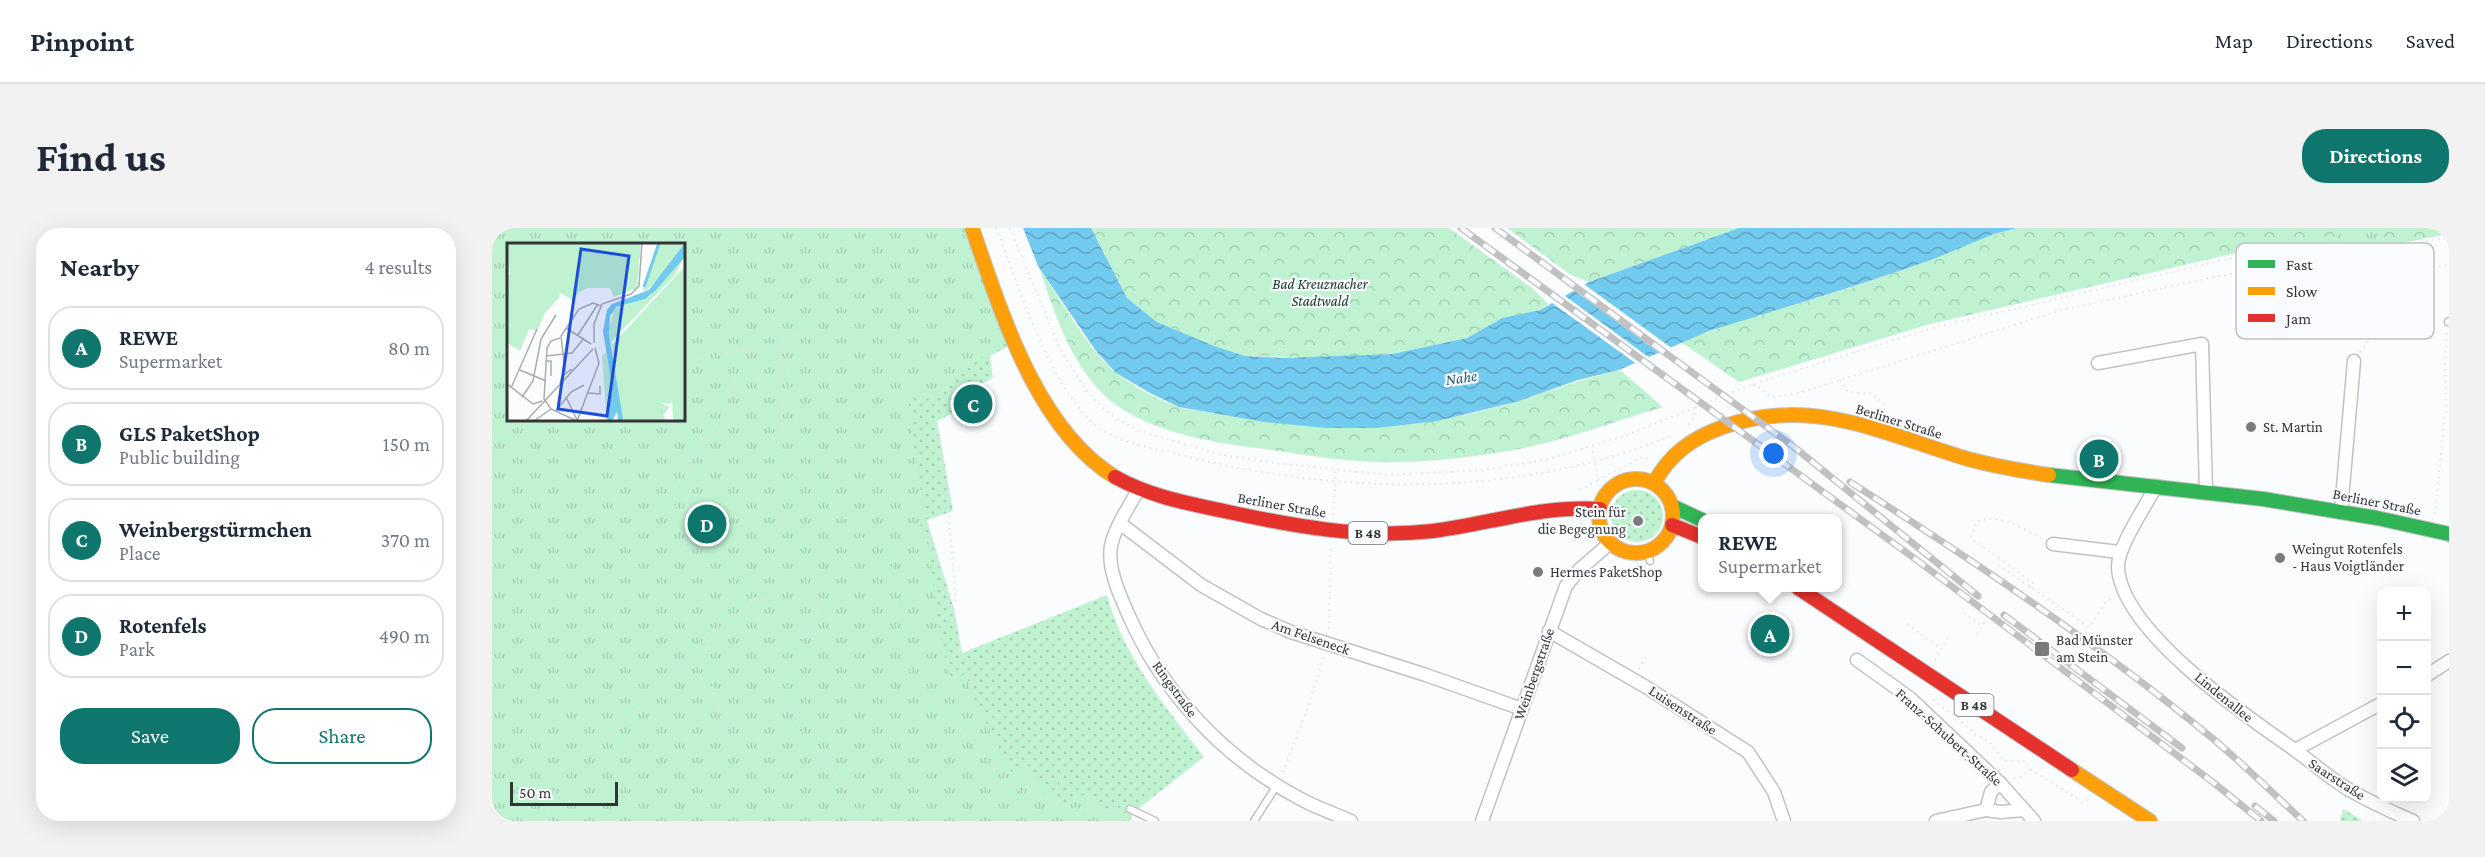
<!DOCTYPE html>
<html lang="en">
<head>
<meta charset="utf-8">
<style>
	body { margin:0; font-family:"Crimson Pro",serif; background:#f2f2f3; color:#1f2937 }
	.controls { position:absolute; right:18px; bottom:18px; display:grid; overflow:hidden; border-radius:12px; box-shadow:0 6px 24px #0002 }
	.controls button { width:54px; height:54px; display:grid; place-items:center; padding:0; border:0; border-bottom:2px solid #e0e1e3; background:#fff; color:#1f2937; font:30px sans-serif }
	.scale { position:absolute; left:18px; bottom:15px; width:108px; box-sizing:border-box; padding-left:6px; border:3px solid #353537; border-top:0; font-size:16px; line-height:21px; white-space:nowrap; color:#353537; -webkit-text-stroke:4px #fafbff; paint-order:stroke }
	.you { position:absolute; left:1282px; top:226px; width:21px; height:21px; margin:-15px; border:4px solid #fff; border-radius:50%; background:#1a73e8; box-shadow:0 0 0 9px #1a73e833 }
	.badge { display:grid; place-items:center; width:39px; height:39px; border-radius:50%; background:#0f766e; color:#fff; font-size:20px; font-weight:700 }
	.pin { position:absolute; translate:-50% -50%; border:3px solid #fff; box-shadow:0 2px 6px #0006 }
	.popup { position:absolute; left:1206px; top:286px; width:144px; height:78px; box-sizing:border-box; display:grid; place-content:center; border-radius:12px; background:#fff; filter:drop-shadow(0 2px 4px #0005); font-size:20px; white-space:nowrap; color:#747a83 }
	.popup b { font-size:22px; color:#1f2937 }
	.popup::after { content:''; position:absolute; left:50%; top:100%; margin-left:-12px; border:12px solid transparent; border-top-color:#fff }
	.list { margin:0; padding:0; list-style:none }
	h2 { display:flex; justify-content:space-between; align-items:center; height:78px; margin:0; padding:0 24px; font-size:26px }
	h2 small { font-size:20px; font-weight:400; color:#747a83 }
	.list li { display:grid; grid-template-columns:39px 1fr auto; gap:18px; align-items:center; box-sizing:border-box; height:84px; margin:0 12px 12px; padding:0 12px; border:2px solid #e0e1e3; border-radius:24px }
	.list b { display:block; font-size:22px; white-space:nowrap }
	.list p { margin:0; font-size:20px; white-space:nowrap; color:#747a83 }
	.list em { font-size:20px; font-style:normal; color:#747a83 }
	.actions { display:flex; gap:12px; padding:18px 24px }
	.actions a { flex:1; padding:14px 0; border:2px solid #0f766e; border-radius:24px; text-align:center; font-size:21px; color:#0f766e }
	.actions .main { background:#0f766e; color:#fff }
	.icon { flex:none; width:33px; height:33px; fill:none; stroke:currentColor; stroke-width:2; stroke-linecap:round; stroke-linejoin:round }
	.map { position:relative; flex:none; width:1957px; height:593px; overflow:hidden; border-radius:24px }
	header { display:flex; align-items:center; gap:36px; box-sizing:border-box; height:84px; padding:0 30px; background:#fff; border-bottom:2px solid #e0e1e3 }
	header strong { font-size:28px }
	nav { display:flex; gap:33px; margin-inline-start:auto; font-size:21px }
	.intro { display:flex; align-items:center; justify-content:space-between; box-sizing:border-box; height:144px; padding:0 36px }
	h1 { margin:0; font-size:42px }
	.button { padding:15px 27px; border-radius:24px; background:#0f766e; color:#fff; font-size:21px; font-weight:700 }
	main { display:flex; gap:36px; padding:0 36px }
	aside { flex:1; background:#fff; border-radius:24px; box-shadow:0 6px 24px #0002 }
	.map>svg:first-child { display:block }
</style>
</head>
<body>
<header>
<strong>Pinpoint</strong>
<nav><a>Map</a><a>Directions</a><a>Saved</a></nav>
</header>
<div class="intro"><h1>Find us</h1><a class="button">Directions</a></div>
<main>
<aside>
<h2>Nearby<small>4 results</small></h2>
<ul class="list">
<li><span class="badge">A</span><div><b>REWE</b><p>Supermarket</p></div><em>80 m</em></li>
<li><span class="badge">B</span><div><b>GLS PaketShop</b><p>Public building</p></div><em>150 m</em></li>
<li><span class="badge">C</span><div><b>Weinbergstürmchen</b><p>Place</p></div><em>370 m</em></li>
<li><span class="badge">D</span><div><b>Rotenfels</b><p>Park</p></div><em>490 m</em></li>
</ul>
<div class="actions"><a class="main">Save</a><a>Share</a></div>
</aside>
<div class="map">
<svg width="1957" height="593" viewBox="0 0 1957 593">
	<defs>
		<pattern id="grass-dots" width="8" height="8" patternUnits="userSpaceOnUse" patternTransform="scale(1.5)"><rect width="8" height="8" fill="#bef2d0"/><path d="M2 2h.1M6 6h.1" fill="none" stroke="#a4d0b3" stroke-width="1.8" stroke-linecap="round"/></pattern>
		<pattern id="forest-crowns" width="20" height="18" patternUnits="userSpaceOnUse" patternTransform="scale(1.5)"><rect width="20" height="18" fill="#bef2d0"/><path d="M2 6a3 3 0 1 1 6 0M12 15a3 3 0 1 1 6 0" fill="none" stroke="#a4d0b3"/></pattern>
		<pattern id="park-tufts" width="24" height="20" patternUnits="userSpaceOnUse" patternTransform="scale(1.5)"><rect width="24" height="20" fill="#bef2d0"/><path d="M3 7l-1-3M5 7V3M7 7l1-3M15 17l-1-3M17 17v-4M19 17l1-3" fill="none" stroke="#a4d0b3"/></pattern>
		<pattern id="water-waves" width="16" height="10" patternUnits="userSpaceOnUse" patternTransform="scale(1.5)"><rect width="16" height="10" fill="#73caef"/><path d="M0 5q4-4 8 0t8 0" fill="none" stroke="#5fa5c2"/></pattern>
	</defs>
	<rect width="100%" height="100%" fill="#fbfcfe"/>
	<g fill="url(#grass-dots)">
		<path d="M270,0H473L517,118L498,128L501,150L487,157L490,170L445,193L461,283L435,292L462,381L470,425L615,367C632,430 673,478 712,529L642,584L638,593H218Z"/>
		<circle cx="1145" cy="288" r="26"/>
		<polygon points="1851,581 1871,593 1848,593"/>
	</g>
	<g fill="url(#forest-crowns)">
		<polygon points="599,0 957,0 1040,60 1056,76 1048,82 1010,90 975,110 900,126 835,130 753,128 722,118 665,94 635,70"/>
		<polygon points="1015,0 1247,0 1097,54 1079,47"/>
		<path d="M1525,0H1957V6L1894,18L1845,14L1770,19L1438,96L1247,154L1189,114C1248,91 1310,75 1371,56C1423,39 1472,14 1525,0Z"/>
		<path d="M547,39C567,69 597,123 624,145C641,158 667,173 688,179C705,184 724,185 742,188C840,206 928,202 1024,174C1059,163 1093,150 1128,142L1171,179C1133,190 1096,204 1058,214C1011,226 948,234 900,234C854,235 810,226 765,220C715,214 645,201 609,164C576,129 562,83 547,39Z"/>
	</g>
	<g fill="url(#park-tufts)" fill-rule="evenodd">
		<path d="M0,0H469L514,111L435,171L416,170L433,295L427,298L437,319L449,416L460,452L474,446L478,463L520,545L532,540L573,576L595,565L616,583L636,585L632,593H0ZM16,16H192V192H16Z"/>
		<polygon points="1847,0 1891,0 1890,16 1846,14"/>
	</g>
	<polygon fill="url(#water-waves)" points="531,0 599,0 635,70 665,94 722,118 753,128 792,130 900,126 975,110 1010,90 1048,82 1097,54 1247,0 1525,0 1502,6 1439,32 1372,55 1217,103 1127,142 1086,152 1024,174 945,193 884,200 834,200 772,194 687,179 658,165 624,145 604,123 546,38"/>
	<g fill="#fbfcfe">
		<polygon points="1089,54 1181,121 1169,126 1079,60"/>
		<polygon points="1069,65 1159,131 1146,137 1056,72"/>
	</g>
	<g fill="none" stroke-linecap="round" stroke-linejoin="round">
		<defs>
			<g id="lane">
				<polyline points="1956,94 1957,93"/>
				<polyline points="1155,323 1158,333"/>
				<polyline points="638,581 663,593"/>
				<polyline points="762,593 785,557"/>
			</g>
			<g id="street">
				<polyline points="1606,135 1710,116 1714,263"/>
				<path d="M1664,258C1654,278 1625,319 1626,340C1630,403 1751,486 1800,520C1820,534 1838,551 1859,563C1879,574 1900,584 1921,593"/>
				<path d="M647,260C638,278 623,298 619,318C615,340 628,368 637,388C671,465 731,529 805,569C822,579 841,585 859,593"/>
				<polyline points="1849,283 1862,133"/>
				<polyline points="629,296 709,357 769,391 799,404 934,447 1030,481"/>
				<polyline points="1561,316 1627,324"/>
				<polyline points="1057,403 1154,459 1256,524 1282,564 1292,593"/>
				<polyline points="1365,432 1418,470 1508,555 1542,593"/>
				<polyline points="1934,448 1957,433"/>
				<polyline points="1803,522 1890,475"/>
				<polyline points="1508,555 1499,564 1494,582 1509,584 1531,582"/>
				<polyline points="990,593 1074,358 1087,342 1119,314"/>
				<polyline points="1444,593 1494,582"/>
			</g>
			<g id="fast">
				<polyline points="1557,247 1771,271 1885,290 1957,306"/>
				<polyline points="1180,278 1210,292"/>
			</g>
			<g id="slow">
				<path d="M480,0C509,83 544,201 623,249"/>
				<circle cx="1144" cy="288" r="37"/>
				<path d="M1162,255C1178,226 1200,210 1231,199C1320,167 1392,206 1476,231C1502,238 1530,243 1557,247"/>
				<polyline points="1580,542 1658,593"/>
			</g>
			<g id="jam">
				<path d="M623,249C657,268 694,275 732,283C800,298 870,311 941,303C997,296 1050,277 1108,281"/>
				<polyline points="1180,297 1210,309"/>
				<polyline points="1306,360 1580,542"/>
			</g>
		</defs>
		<use href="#lane" stroke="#c2c2c4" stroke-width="9"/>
		<use href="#street" stroke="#c2c2c4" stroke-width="15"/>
		<use href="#fast" stroke="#c2c2c4" stroke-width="16"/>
		<use href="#slow" stroke="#c2c2c4" stroke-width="16"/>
		<use href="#jam" stroke="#c2c2c4" stroke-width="16"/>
		<g stroke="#e3e3e4" stroke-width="2" stroke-dasharray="1.5 4.5" stroke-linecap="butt">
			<path d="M504,0C528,60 553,148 600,194C619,214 662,220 688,227C848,267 1024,271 1179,208"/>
			<polyline points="518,0 568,121 594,162 606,175 623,190 648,203 726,226 783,235 897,247 991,242 1057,231 1135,207 1258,157 1440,100 1770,23 1846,18 1892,21 1957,9"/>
			<polyline points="1897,1 1905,42 1902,80 1946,91"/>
			<path d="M291,113L289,119L291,232L303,256C299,265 294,273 291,282C280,314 320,334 330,359L322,396L307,419L295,445L296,473L307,499L345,547L370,593"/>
			<polyline points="289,119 294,126 302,185 312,214 336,243 339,274 351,295 394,331 406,347 408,356 403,386 406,408 416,441 425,457 443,471 492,528 526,562 577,579 605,584 628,582"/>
			<polyline points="1868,124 1902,81"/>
			<polyline points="192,135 246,122 281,120 304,106 319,103"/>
			<polyline points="1348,152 1356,164 1382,166 1393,178 1393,189"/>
			<path d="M1261,157L1265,158L1279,169L1307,165L1570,82L1727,48L1814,35L1894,38C1915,45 1935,40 1957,37"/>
			<polyline points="443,193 456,280 464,371 458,380"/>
			<polyline points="1197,197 1202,189 1204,178"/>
			<polyline points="0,208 36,192"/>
			<polyline points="114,227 126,192"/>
			<polyline points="1106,252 1151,229 1157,233"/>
			<polyline points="1088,262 1106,252 1100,219"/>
			<polyline points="1943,286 1954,177 1953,130 1955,104"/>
			<polyline points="841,287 844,242"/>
			<polyline points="435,291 458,380 470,442 506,499 533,533 579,562 604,569 629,581"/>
			<polyline points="1089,295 1090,302 1098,314"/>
			<polyline points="1168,325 1182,314"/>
			<polyline points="1123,329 1147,334"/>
			<polyline points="1506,337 1597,399 1614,374 1620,370"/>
			<polyline points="1284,360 1290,364"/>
			<path d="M1537,360L1541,355L1479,310L1484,294C1506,284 1529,300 1549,310"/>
			<polyline points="262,370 275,371 292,361"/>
			<polyline points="1472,385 1490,398"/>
			<polyline points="1415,396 1449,421"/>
			<polyline points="837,401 839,317"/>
			<polyline points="216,406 215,426 222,445 220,460 237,517 227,529"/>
			<polyline points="1485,406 1494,392"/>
			<polyline points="1443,432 1457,407"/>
			<polyline points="1147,441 1156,425"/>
			<polyline points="1441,472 1467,491 1484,507 1497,513 1512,533 1533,533 1538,541 1592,575 1596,570"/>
			<polyline points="791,544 814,485 832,428"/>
			<polyline points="1522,550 1529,549 1538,541"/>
			<polyline points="57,593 54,585 63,561 163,465 216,406 252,381 262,370 247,358 239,339 226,318 224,298 214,283 207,278 180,278 176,277 176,269 242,170 244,148 265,121"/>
		</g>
		<use href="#lane" stroke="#feffff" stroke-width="6"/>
		<use href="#street" stroke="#feffff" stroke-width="12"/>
		<use href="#fast" stroke="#30b455" stroke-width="14"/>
		<use href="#slow" stroke="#ff9f0a" stroke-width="14"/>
		<use href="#jam" stroke="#e5322d" stroke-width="14"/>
		<defs>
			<g id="rail">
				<polyline points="969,0 1426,333 1722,555 1769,593"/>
				<polyline points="1003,0 1302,219 1486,368"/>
				<path d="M1358,254C1482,333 1606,416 1720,510C1751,536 1781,565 1811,593"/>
				<polyline points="1512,387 1690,520"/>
				<polyline points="1763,578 1782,593"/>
			</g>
		</defs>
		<use href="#rail" stroke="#c1c1c2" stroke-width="7"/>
		<use href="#rail" stroke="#fafbff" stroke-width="4.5" stroke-dasharray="14" stroke-linecap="butt"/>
	</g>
	<g fill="#7a7b7d" stroke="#fafbff" stroke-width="2">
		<circle cx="1759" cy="199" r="6"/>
		<circle cx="1146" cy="293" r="6"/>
		<circle cx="1788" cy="330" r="6"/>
		<circle cx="1046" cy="344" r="6"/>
		<rect x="1542" y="413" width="16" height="16" rx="3"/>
	</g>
	<g text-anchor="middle" stroke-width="4.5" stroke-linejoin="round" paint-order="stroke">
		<g fill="#fafbff" stroke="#707073" stroke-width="1.5">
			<rect x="856.5" y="294" width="39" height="22" rx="4.5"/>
			<rect x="1462.5" y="466" width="39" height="22" rx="4.5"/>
		</g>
		<g font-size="14" font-weight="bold" fill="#353537">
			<text x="876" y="310">B 48</text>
			<text x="1482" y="482">B 48</text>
		</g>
		<g font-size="15" font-style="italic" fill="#143c23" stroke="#fafbff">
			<text x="828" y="61">Bad Kreuznacher<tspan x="828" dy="17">Stadtwald</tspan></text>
		</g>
		<g font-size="15" fill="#353537" stroke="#fafbff">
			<text transform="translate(1407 193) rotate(17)" y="5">Berliner Straße</text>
			<text transform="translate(1885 274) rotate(11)" y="5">Berliner Straße</text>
			<text transform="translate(790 277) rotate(10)" y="5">Berliner Straße</text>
			<text transform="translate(819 409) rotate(19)" y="5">Am Felseneck</text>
			<text transform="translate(1042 446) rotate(-71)" y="5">Weinbergstraße</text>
			<text transform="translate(683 461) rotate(54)" y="5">Ringstraße</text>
			<text transform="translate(1732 469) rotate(39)" y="5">Lindenallee</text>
			<text transform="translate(1191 482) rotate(33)" y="5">Luisenstraße</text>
			<text transform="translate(1457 509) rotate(42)" y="5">Franz-Schubert-Straße</text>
			<text transform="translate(1845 551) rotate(33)" y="5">Saarstraße</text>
		</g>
		<g font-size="15" fill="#353537" stroke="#fafbff" text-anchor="start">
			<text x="1771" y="204">St. Martin</text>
			<text x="1134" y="289" text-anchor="end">Stein für<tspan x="1134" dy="17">die Begegnung</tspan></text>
			<text x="1800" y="326">Weingut Rotenfels<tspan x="1800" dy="17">- Haus Voigtländer</tspan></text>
			<text x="1058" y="349">Hermes PaketShop</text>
			<text x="1564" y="417">Bad Münster<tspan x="1564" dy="17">am Stein</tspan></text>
		</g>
		<g font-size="16" font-style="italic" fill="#2d5d73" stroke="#fafbff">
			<text transform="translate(969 149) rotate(-8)" y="6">Nahe</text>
		</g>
	</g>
	<g transform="translate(15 15)">
		<rect width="178" height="178" fill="#fbfcfe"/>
		<path d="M0,0H134L22,30H4L0,29ZM178,12L168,32L104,99L102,85L107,66L143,53ZM178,23V178H166L165,156L164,161L154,160L163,164L156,172L159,178H115L105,102ZM99,109L105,144L100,178L95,113Z" fill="#bef2d0"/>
		<path d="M70,0H134L130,45L107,54L103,45H81L72,49L67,58L52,49L53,54L38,70L30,88L22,86L13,108L0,100V35L16,10L55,9ZM151,0H178L157,31L138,49L136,46Z" fill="#bef2d0"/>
		<path d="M178,0L177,15L148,48L138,56L109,64L103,73L102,91L116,176L111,178L110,169L105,178H100L105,144L96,88L100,67L105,61L142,47Z" fill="#73caef"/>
		<path fill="none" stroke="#73caef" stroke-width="3" d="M137,44L152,0"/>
		<path fill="none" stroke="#acacae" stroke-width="1.5" d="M59,85L84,101M71,92L91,61M53,95L44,98L40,105L37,156L44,166L70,178M87,100V81L95,61L124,51L132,43L135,0M39,113L65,110L77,95M39,118H44V133M13,127L39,138M58,128L54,93L72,66L86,60L94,63M0,141L26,161L35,158M53,141L55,133L65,126M4,145L30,86M81,150L93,151V143M15,154L26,138L34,96L49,72M59,154L70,177M49,168L64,149L77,142M19,178L86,106M27,178L44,166M70,178L92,120L88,105"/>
		<path fill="#1d4ed8" fill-opacity="0.15" stroke="#1d4ed8" stroke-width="3" d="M74,6L122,13L100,173L51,166Z"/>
		<rect width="178" height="178" fill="none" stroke="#353537" stroke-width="3"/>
	</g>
	<rect x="1744" y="15" width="198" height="96" rx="9" fill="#fafbff" stroke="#bfc0c3" stroke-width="1.5"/>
	<rect x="1756" y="32" width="27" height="8" fill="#30b455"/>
	<rect x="1756" y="59" width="27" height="8" fill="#ff9f0a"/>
	<rect x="1756" y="86" width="27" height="8" fill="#e5322d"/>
	<g font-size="16" fill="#353537">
		<text x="1794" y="42">Fast</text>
		<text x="1794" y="69">Slow</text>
		<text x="1794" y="96">Jam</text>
	</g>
</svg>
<div class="controls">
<button>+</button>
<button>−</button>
<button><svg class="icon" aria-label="locate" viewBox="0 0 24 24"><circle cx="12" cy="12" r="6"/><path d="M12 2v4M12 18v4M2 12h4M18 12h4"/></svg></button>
<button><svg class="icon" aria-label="layers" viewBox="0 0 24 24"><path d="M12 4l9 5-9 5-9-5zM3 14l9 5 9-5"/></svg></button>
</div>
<div class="scale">50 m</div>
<div class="you"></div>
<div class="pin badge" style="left:1278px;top:406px">A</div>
<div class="popup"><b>REWE</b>Supermarket</div>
<div class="pin badge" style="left:1607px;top:231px">B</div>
<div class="pin badge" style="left:481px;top:176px">C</div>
<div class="pin badge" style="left:215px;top:296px">D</div>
</div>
</main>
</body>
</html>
